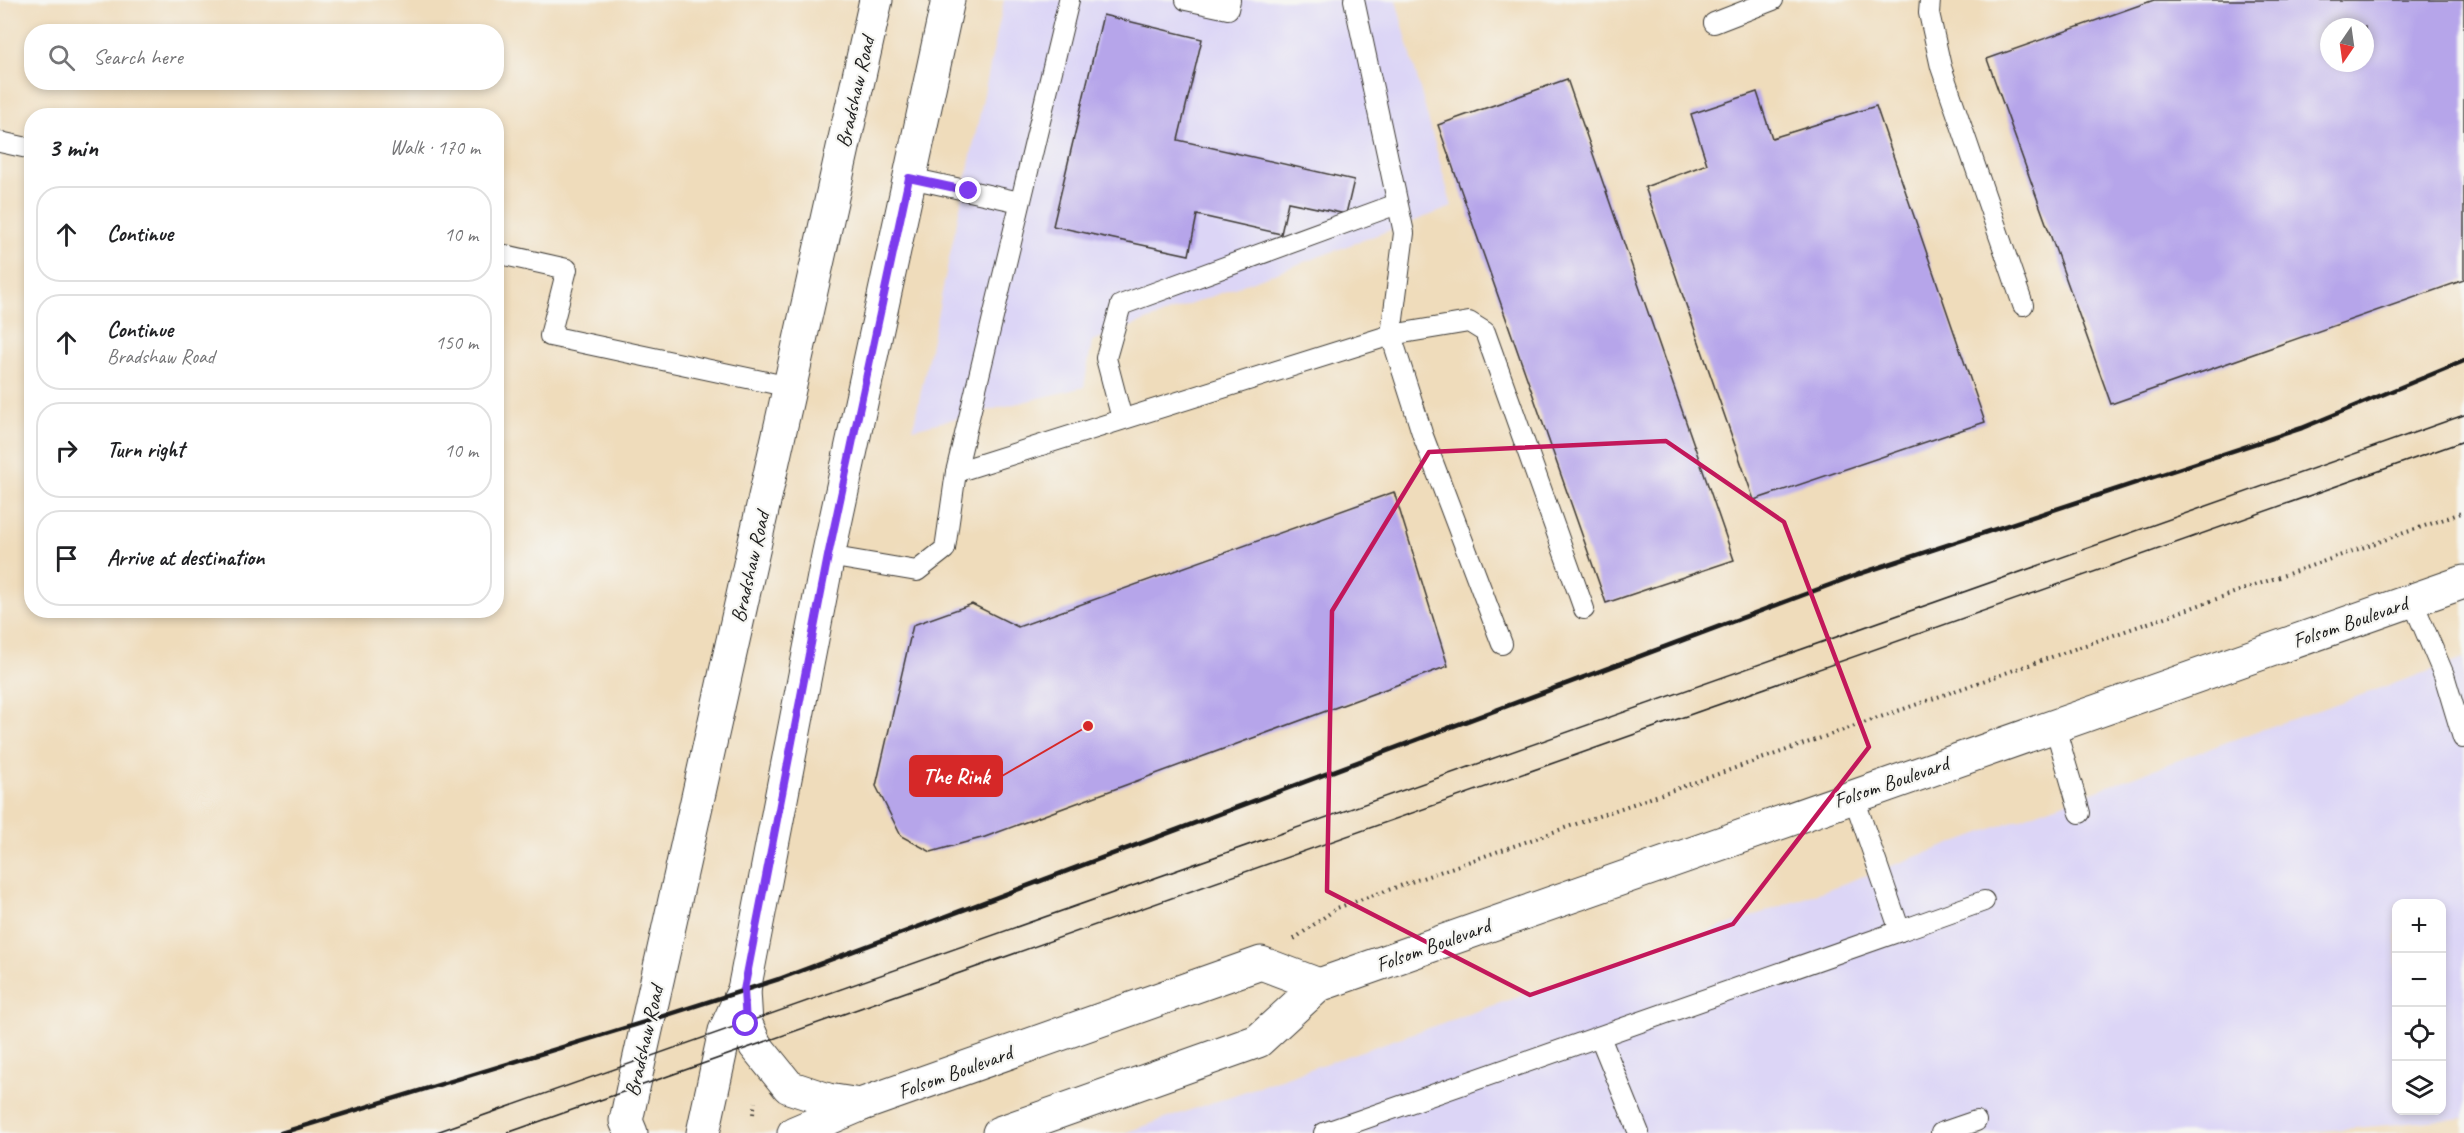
<!DOCTYPE html>
<html lang="en">
<head>
<meta charset="utf-8">
<style>
	body { margin:0; font-family:Caveat,sans-serif; background:#f6f6f6; color:#202124 }
	.controls { position:absolute; right:18px; bottom:18px; display:grid; overflow:hidden; border-radius:12px; box-shadow:0 3px 9px #0003 }
	.controls button { width:54px; height:54px; display:grid; place-items:center; padding:0; border:0; border-bottom:2px solid #e0e0e0; background:#fff; color:#202124; font:30px sans-serif }
	.compass { position:absolute; left:2320px; top:18px; width:54px; height:54px; border-radius:50%; background:#fff; box-shadow:0 3px 9px #0003; rotate:193deg }
	.stop { position:absolute; width:18px; height:18px; margin:-14px; border:4px solid #7c3aed; border-radius:50%; background:#fff }
	.stop.end { background:#7c3aed; border-color:#fff; box-shadow:0 2px 6px #0008 }
	.list { margin:0; padding:0; list-style:none }
	h2 { display:flex; justify-content:space-between; align-items:center; height:78px; margin:0; padding:0 24px; font-size:26px }
	h2 small { font-size:20px; font-weight:400; color:#757577 }
	.list li { display:grid; grid-template-columns:39px 1fr auto; gap:18px; align-items:center; box-sizing:border-box; height:96px; margin:0 12px 12px; padding:0 12px; border:2px solid #e0e0e0; border-radius:24px }
	.list b { display:block; font-size:22px; white-space:nowrap }
	.list p { margin:0; font-size:20px; white-space:nowrap; color:#757577 }
	.list em { font-size:20px; font-style:normal; color:#757577 }
	.icon { flex:none; width:33px; height:33px; fill:none; stroke:currentColor; stroke-width:2; stroke-linecap:round; stroke-linejoin:round }
	.map { position:relative; flex:none; width:2464px; height:1133px; overflow:hidden }
	.search { position:absolute; background:#fff; box-shadow:0 3px 9px #0003; left:24px; top:24px; width:480px; height:66px; display:flex; align-items:center; gap:15px; box-sizing:border-box; padding:0 21px; border-radius:24px; color:#757577; font-size:22px }
	.panel { position:absolute; background:#fff; box-shadow:0 3px 9px #0003; left:24px; top:108px; width:480px; height:510px; border-radius:24px }
	.map>svg:first-child { display:block }
</style>
</head>
<body>
<div class="map">
<svg width="2464" height="1133" viewBox="0 0 2464 1133">
	<rect width="100%" height="100%" fill="#f6f6f2"/>
	<filter id="ink" filterUnits="userSpaceOnUse"><feTurbulence type="fractalNoise" baseFrequency=".0167" numOctaves="2"/><feDisplacementMap in="SourceGraphic" scale="12" xChannelSelector="R" yChannelSelector="G"/><feConvolveMatrix kernelMatrix="1 2 1 2 8 2 1 2 1" color-interpolation-filters="sRGB"/></filter>
	<filter id="wash" filterUnits="userSpaceOnUse"><feTurbulence type="fractalNoise" baseFrequency=".008" numOctaves="4" result="noise"/><feDisplacementMap in="SourceGraphic" scale="24" xChannelSelector="R" yChannelSelector="G"/><feGaussianBlur stdDeviation="1.35" result="paint"/><feColorMatrix in="noise" values="0 0 0 0 0 0 0 0 0 0 0 0 0 0 0 0 0 1.4 0 .05"/><feComposite in="paint" operator="in"/></filter>
	<g filter="url(#wash)">
		<rect width="100%" height="100%" fill="#efdcbb"/>
		<g fill="#dcd5f6" fill-rule="evenodd">
			<polygon points="1004,0 1396,0 1452,207 1092,341 1084,387 913,429"/>
			<path d="M2464,659V1118L2299,1133H1124L1799,900L2238,738ZM2396,904H2442V1110H2396Z"/>
		</g>
		<g id="blocks">
			<g fill="#b6a5ea" fill-rule="evenodd">
				<path d="M2154,0H2464V280L2111,404L1987,59ZM2329,27H2365V63H2329Z"/>
				<polygon points="1103,15 1202,39 1178,140 1354,180 1346,214 1288,202 1281,234 1197,215 1189,255 1053,226"/>
				<polygon points="1567,79 1734,560 1606,603 1438,125"/>
				<polygon points="1757,92 1772,138 1876,106 1985,422 1754,500 1645,187 1707,164 1691,114"/>
				<polygon points="1394,492 1448,666 985,837 931,852 901,836 876,786 913,625 972,604 1018,627"/>
			</g>
		</g>
	</g>
	<g filter="url(#ink)">
		<use href="#blocks" fill-opacity="0" stroke="#3c3934" stroke-width="1.5"/>
		<g fill="none" stroke-linecap="round" stroke-linejoin="round">
			<defs>
				<g id="lane">
					<polyline points="1186,0 1228,9 1230,0"/>
					<polyline points="1354,0 1404,233 1391,335 1469,322 1485,332 1584,609"/>
					<polyline points="1930,0 1929,13 1941,67 2023,305"/>
					<polyline points="1714,23 1773,0"/>
					<polyline points="0,142 32,149"/>
					<polyline points="910,178 1020,202"/>
					<polyline points="496,253 567,269 550,336 790,387"/>
					<polyline points="1122,419 1106,358 1121,305 1397,204"/>
					<polyline points="956,472 1391,335 1423,436 1502,644"/>
					<polyline points="828,556 917,571 945,549 956,472 1069,0"/>
					<polyline points="2412,600 2444,675 2463,738"/>
					<polyline points="2055,727 2080,813"/>
					<polyline points="1853,795 1900,931 1984,901"/>
					<polyline points="1600,1037 1639,1133"/>
					<polyline points="1324,1133 1900,931"/>
					<polyline points="1941,1133 1976,1121"/>
				</g>
				<g id="secondary">
					<polyline points="744,990 746,1024 755,1045 789,1087 828,1100 860,1105"/>
					<polyline points="631,1133 626,1121 633,1088 876,0"/>
					<polyline points="703,1133 725,1031 744,990 828,556 948,0"/>
					<polyline points="794,1133 860,1105 1261,963 1319,985"/>
					<polyline points="999,1133 1258,1041 1319,985 2464,582"/>
				</g>
			</defs>
			<use href="#lane" stroke="#3c3934" stroke-width="22"/>
			<use href="#secondary" stroke="#3c3934" stroke-width="35"/>
			<g stroke="#3c3934" stroke-width="4" stroke-dasharray="1.5 4.5" stroke-linecap="butt">
				<polyline points="1294,939 1337,908 2464,512"/>
				<polyline points="753,1114 755,1102"/>
			</g>
			<use href="#lane" stroke="#fff" stroke-width="20"/>
			<use href="#secondary" stroke="#fff" stroke-width="33"/>
			<g stroke="#1c1c1c" stroke-width="1.5">
				<polyline points="434,1133 2464,415"/>
				<polyline points="507,1133 2464,441"/>
			</g>
			<polyline stroke="#1c1c1c" stroke-width="4.5" points="281,1133 648,1021 779,979 1859,574 2302,428 2464,361"/>
		</g>
	</g>
	<g fill="none" stroke-linecap="round" stroke-linejoin="round" filter="url(#ink)">
		<polyline stroke="#7c3aed" stroke-width="8" points="746,1024 744,990 828,556 909,178 969,191"/>
	</g>
	<path fill="none" stroke="#c2185b" stroke-width="4.5" stroke-linejoin="round" d="M1666,441L1784,522L1869,747L1733,924L1530,995L1327,891L1332,611L1429,452Z"/>
	<g text-anchor="middle" stroke-width="4.5" stroke-linejoin="round" paint-order="stroke">
		<g font-size="21" fill="#1c1c1c" stroke="#f6f6f2">
			<text transform="translate(855 92) rotate(-77)" y="7">Bradshaw Road</text>
			<text transform="translate(750 567) rotate(-77)" y="7">Bradshaw Road</text>
			<text transform="translate(2350 622) rotate(-19)" y="7">Folsom Boulevard</text>
			<text transform="translate(1891 782) rotate(-19)" y="7">Folsom Boulevard</text>
			<text transform="translate(1433 945) rotate(-20)" y="7">Folsom Boulevard</text>
			<text transform="translate(644 1041) rotate(-77)" y="7">Bradshaw Road</text>
			<text transform="translate(955 1072) rotate(-20)" y="7">Folsom Boulevard</text>
		</g>
	</g>
	<path fill="none" stroke="#d62828" stroke-width="2" d="M1088 726L1002 776"/>
	<circle fill="#d62828" stroke="#f6f6f2" stroke-width="2" cx="1088" cy="726" r="6"/>
	<rect fill="#d62828" stroke="#d62828" stroke-width="2" x="910" y="756" width="92" height="40" rx="6"/>
	<g font-size="22" text-anchor="middle" font-weight="bold" fill="#fff">
		<text x="956" y="784">The Rink</text>
	</g>
</svg>
<div class="controls">
<button>+</button>
<button>−</button>
<button><svg class="icon" aria-label="locate" viewBox="0 0 24 24"><circle cx="12" cy="12" r="6"/><path d="M12 2v4M12 18v4M2 12h4M18 12h4"/></svg></button>
<button><svg class="icon" aria-label="layers" viewBox="0 0 24 24"><path d="M12 4l9 5-9 5-9-5zM3 14l9 5 9-5"/></svg></button>
</div>
<svg class="compass" viewBox="-18 -18 36 36"><path d="M0-13l5 13h-10z" fill="#e53935"/><path d="M0 13l5-13h-10z" fill="#757577"/></svg>
<div class="stop" style="left:746px;top:1024px"></div>
<div class="stop end" style="left:969px;top:191px"></div>
<div class="search"><svg class="icon" aria-label="search" viewBox="0 0 24 24"><circle cx="10" cy="10" r="6"/><path d="M15 15l6 6"/></svg>Search here</div>
<section class="panel">
<h2>3 min<small>Walk · 170 m</small></h2>
<ul class="list">
<li><svg class="icon" aria-label="ahead" viewBox="0 0 24 24"><path d="M12 20V5M6 11l6-6 6 6"/></svg><div><b>Continue</b></div><em>10 m</em></li>
<li><svg class="icon" aria-label="ahead" viewBox="0 0 24 24"><path d="M12 20V5M6 11l6-6 6 6"/></svg><div><b>Continue</b><p>Bradshaw Road</p></div><em>150 m</em></li>
<li><svg class="icon" aria-label="right" viewBox="0 0 24 24"><path d="M7 20v-9h11M14 6l5 5-5 5"/></svg><div><b>Turn right</b></div><em>10 m</em></li>
<li><svg class="icon" aria-label="arrive" viewBox="0 0 24 24"><path d="M6 21V4h12l-3 4 3 4H6"/></svg><div><b>Arrive at destination</b></div></li>
</ul>
</section>
</div>
</body>
</html>
